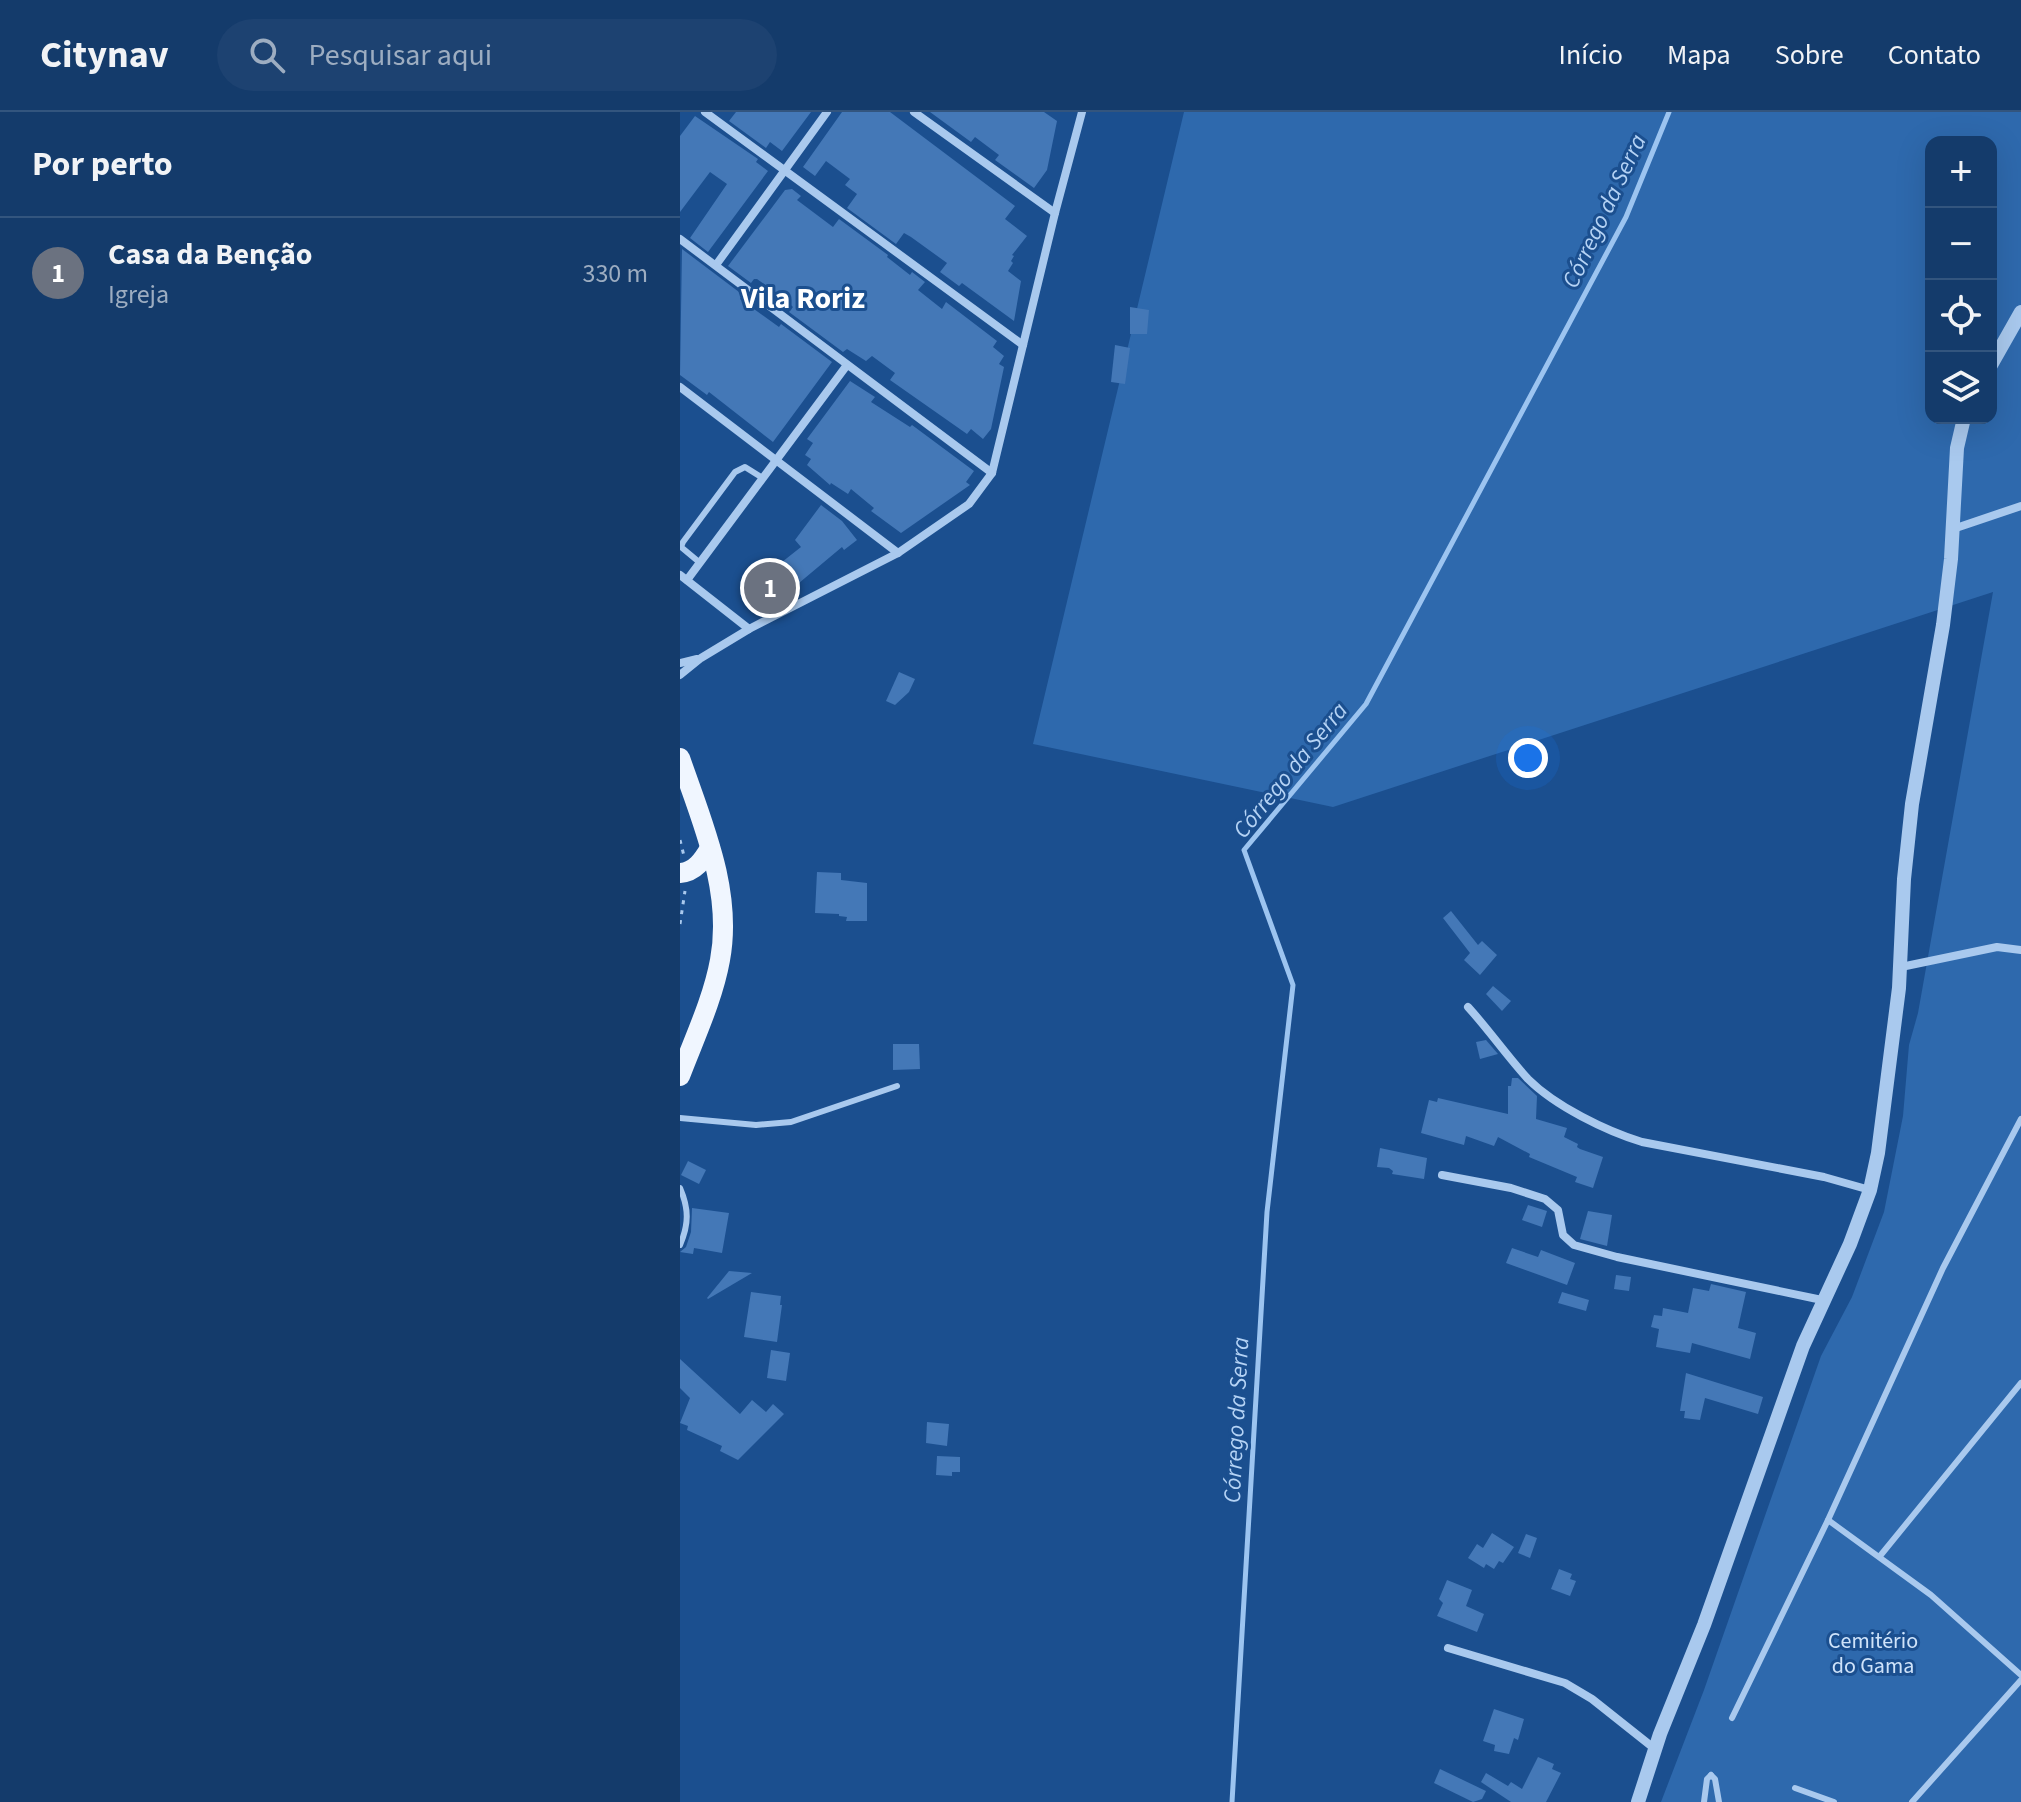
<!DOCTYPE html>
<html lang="pt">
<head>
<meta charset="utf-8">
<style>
	body { margin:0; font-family:"Source Sans 3",sans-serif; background:#1d4271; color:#f1f3f6 }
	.controls { position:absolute; right:24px; top:24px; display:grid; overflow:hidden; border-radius:16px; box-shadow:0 8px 32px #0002 }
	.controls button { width:72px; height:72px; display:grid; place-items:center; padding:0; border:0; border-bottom:2px solid #33557e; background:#143b6b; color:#f1f3f6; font:40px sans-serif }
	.you { position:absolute; left:848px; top:646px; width:28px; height:28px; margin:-20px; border:6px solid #fff; border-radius:50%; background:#1a73e8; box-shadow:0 0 0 12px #1a73e833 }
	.badge { display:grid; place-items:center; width:52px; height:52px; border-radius:50%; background:#ffd166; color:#fff; font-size:26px; font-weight:700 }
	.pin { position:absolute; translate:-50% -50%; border:4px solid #fff; box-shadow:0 2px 8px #0006 }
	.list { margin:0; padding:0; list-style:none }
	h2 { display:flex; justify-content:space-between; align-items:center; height:104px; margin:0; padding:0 32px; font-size:34px }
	h2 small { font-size:26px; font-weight:400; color:#9dadc1 }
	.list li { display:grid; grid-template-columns:52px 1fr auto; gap:24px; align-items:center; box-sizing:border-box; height:112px; padding:0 32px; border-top:2px solid #33557e }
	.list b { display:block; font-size:30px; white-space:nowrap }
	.list p { margin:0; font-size:26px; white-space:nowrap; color:#9dadc1 }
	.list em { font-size:26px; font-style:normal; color:#9dadc1 }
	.icon { flex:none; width:44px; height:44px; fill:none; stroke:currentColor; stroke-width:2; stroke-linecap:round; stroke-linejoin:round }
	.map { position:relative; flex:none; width:1341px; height:1690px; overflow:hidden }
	header { display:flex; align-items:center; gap:48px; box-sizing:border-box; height:112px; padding:0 40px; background:#143b6b; border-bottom:2px solid #33557e }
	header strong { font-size:38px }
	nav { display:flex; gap:44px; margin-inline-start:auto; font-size:28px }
	.search { width:560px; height:72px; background:#1d4271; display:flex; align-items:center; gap:20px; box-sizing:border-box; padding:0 28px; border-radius:44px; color:#9dadc1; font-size:30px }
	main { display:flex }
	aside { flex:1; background:#143b6b }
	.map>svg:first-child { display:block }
</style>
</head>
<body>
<header>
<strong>Citynav</strong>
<div class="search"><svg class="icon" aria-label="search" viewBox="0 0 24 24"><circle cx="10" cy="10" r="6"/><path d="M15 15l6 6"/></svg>Pesquisar aqui</div>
<nav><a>Início</a><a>Mapa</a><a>Sobre</a><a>Contato</a></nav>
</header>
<main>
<aside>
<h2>Por perto<small></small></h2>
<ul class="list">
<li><span class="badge" style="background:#6b7280">1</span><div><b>Casa da Benção</b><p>Igreja</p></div><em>330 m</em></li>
</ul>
</aside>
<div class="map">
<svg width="1341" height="1690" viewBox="0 0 1341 1690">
	<rect width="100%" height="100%" fill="#1b4f8f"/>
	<path fill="#2e69ad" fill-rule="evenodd" d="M504,0H1341V1690H981L1024,1578L1141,1244L1172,1185L1204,1100L1223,1004L1229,933L1238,901L1313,480L653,695L353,632ZM1251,30H1311V306H1251Z"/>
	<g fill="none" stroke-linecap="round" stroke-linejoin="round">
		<polyline stroke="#9cc4f0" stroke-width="5" points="552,1690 587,1100 613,873 564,738 686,592 946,105 989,0"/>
	</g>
	<g fill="#4478b7">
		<polygon points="56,0 131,0 102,39 90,30 86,36 49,9"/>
		<polygon points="162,0 210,0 335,94 325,107 347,124 332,143 334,144 331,149 333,151 328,159 341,169 334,209 282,171 279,174 260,160 267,151 231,125 224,121 216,132 167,96 177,82 165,73 170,67 146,49 135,64 123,55"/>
		<polygon points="250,0 364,0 377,9 367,58 354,76 315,48 319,43 295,25 291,30"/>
		<polygon points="15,4 78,47 76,50 88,59 28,140 10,126 47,72 30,60 0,100 0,24"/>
		<polygon points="112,77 121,84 117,88 153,115 159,107 208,143 207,145 230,163 232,160 245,170 238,178 262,197 266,190 317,229 313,235 324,244 319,252 324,255 311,317 303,327 291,317 287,322 210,268 215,261 192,244 186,249 167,237 163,240 109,200 113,195 101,184 77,167 74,167 71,171 48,154 105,78"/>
		<polygon points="2,137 63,183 60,187 99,215 101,212 152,250 93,330 29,280 27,283 0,263"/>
		<polygon points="450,195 469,198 467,222 450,222"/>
		<polygon points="435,233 450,236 445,272 431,270"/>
		<polygon points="170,269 195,285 191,290 230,315 232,313 294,359 286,370 290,373 221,421 191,399 194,396 171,377 168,382 151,371 150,373 127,353 131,347 125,343 133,331 127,327"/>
		<polygon points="141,393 162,409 177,428 164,438 162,435 119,471 102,450 121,435 115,428"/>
		<polygon points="219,560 235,567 229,580 215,593 206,589"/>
		<polygon points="137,760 161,761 161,768 187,771 187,809 166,809 167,805 159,804 159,802 135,801"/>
		<polygon points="771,799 798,833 802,829 817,843 800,863 784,848 790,841 763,806"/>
		<polygon points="813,874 831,889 822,899 806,882"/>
		<polygon points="806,928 818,942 800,947 796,930"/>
		<polygon points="213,932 239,932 240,957 213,958"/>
		<polygon points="832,966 838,966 857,984 856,1007 887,1016 884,1025 898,1032 897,1035 900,1037 923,1045 913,1076 895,1070 897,1065 849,1045 850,1042 818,1025 814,1034 786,1024 784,1033 741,1021 749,988 757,990 758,986 828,1002 828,974 831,974"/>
		<polygon points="700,1036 747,1046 744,1067 712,1062 713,1059 709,1056 697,1055"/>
		<polygon points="8,1049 26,1058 19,1072 1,1063"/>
		<polygon points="848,1093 867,1099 862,1115 842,1108"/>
		<polygon points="12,1096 49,1101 42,1141 14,1136 13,1142 0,1140 6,1135 11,1120"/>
		<polygon points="908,1099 932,1103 927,1134 900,1127"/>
		<polygon points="832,1136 858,1145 861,1138 895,1151 887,1173 826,1151"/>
		<polygon points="49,1159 72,1161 28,1187 27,1186"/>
		<polygon points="936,1163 951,1165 949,1179 934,1177"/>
		<polygon points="1031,1172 1066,1180 1058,1216 1076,1221 1070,1247 1012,1231 1010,1241 976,1235 979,1217 971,1215 974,1203 982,1204 983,1196 1008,1201 1013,1176 1029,1179"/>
		<polygon points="71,1180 101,1184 100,1193 102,1193 97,1230 64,1225"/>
		<polygon points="882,1180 909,1188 906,1199 878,1191"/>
		<polygon points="91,1238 110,1241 106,1269 87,1266"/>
		<polygon points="0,1247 60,1302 72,1288 86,1300 93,1292 104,1302 58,1348 40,1339 42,1334 7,1318 8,1314 0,1311 10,1286 0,1276"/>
		<polygon points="1006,1261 1083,1285 1078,1302 1025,1286 1020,1308 1004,1306 1005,1299 1000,1299"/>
		<polygon points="247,1310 269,1312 267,1334 246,1331"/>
		<polygon points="257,1344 280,1345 280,1360 272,1360 272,1364 256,1363"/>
		<polygon points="812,1421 834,1435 823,1451 819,1449 814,1457 806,1452 804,1456 788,1446 797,1432 803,1436"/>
		<polygon points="846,1422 857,1426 850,1446 838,1441"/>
		<polygon points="879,1457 892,1462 890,1467 896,1469 890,1484 871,1477"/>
		<polygon points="767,1468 792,1478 786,1494 804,1502 797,1520 757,1504 763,1491 759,1487"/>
		<polygon points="814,1597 844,1607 838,1628 834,1626 829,1642 814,1639 815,1633 803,1629"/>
		<polygon points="858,1645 874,1652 872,1657 881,1661 866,1690 831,1690 801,1670 806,1661 828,1674 831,1670 842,1677"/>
		<polygon points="760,1657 806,1679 802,1687 793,1690 754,1671"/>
	</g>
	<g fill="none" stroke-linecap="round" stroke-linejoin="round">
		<g stroke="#a9c9ee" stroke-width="3" stroke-dasharray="4 6" stroke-linecap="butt">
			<polyline points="0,728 4,744"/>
			<polyline points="0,812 5,779"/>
		</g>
		<g stroke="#a9c9ee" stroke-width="6">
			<polyline points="19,450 1,435 3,430 55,360 65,355 81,365"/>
			<polyline points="0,1006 76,1013 111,1010 217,974"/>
			<path d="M0,1076C9,1097 9,1112 0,1133"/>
			<polyline points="1148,1408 1251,1483 1341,1563"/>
			<polyline points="1200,1444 1341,1271"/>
			<polyline points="1052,1606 1148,1408 1263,1156 1341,1007"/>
			<polyline points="1031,1663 1035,1667 1039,1690"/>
			<polyline points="1115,1676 1154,1690"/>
			<polyline points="1024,1690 1027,1667 1031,1663"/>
			<polyline points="1232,1690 1341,1568"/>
		</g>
		<g stroke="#a9c9ee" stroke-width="8">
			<polyline points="25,0 343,233"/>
			<polyline points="234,0 375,101"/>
			<polyline points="0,127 312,361"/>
			<polyline points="36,153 147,0"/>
			<polyline points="0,275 218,441"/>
			<polyline points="1273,417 1341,394"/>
			<polyline points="0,463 69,517"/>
			<polyline points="7,468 167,253"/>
			<polyline points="0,551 17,547"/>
			<polyline points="0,563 21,546 69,517 218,441 289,392 312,361 375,101 402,0"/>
			<polyline points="1221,855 1317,835 1341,838"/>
			<path d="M788,895C809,918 827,944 848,967C875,994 926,1019 962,1030L1144,1065L1190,1078"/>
			<polyline points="762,1063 831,1076 865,1087 878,1098 883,1123 894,1133 937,1145 1142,1188"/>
			<polyline points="768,1536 885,1571 912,1587 975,1637"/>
		</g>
		<g stroke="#a9c9ee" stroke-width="14">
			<polyline points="1311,253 1341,200"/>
			<polyline points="958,1690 980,1622 1024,1513 1123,1234 1170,1132 1190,1078 1198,1041 1219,876 1224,767 1232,692 1263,513 1271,447 1277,336 1284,306"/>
		</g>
		<g stroke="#f0f6ff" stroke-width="20">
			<path d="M0,646C22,710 53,779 40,848C33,887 14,927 0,964"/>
			<path d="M0,761C15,760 23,748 30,736"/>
		</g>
	</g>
	<g text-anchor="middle" stroke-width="6" stroke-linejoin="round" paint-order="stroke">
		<g font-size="22" fill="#cfe3fa" stroke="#1b4f8f">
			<text x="1193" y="1536">Cemitério<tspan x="1193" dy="25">do Gama</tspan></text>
		</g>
		<g font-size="24" font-style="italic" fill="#b5d3f5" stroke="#1b4f8f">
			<text transform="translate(924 99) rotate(-65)" y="8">Córrego da Serra</text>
			<text transform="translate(610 658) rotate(-51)" y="8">Córrego da Serra</text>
			<text transform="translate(556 1308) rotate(-87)" y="8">Córrego da Serra</text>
		</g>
		<g font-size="30" font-weight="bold" fill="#fff" stroke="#1b4f8f">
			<text x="123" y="196">Vila Roriz</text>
		</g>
	</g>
</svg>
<div class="controls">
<button>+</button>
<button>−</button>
<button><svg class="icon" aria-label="locate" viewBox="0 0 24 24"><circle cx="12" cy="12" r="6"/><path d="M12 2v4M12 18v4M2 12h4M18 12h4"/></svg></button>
<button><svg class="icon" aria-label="layers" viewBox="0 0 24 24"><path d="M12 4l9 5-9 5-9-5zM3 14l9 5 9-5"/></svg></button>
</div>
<div class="you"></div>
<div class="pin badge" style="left:90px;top:476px;background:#6b7280">1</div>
</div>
</main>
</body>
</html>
